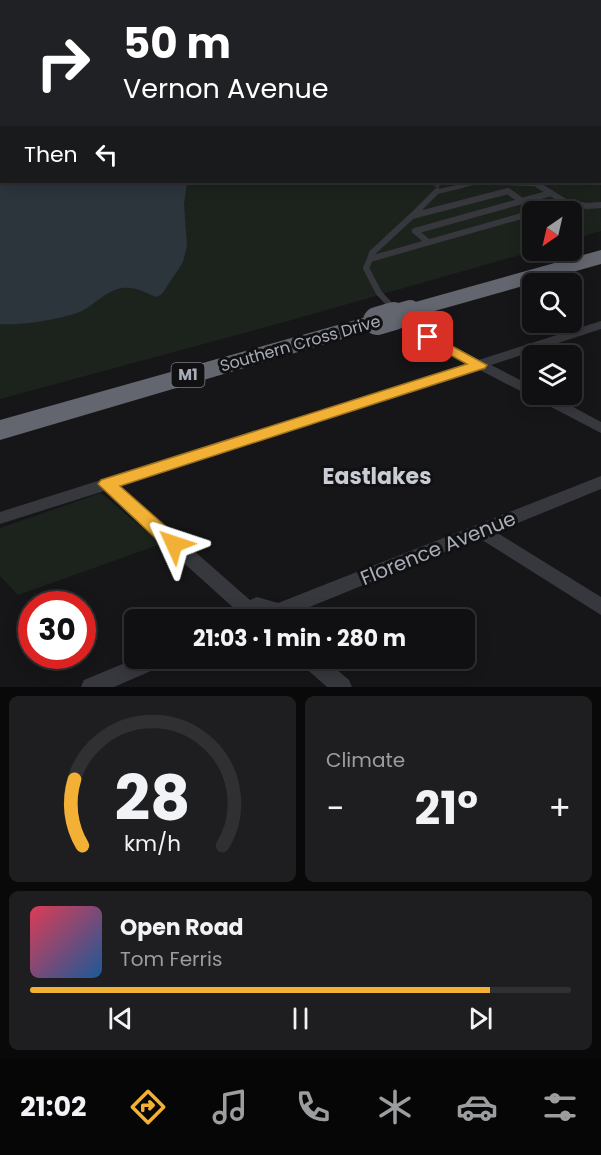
<!DOCTYPE html>
<html lang="en">
<head>
<meta charset="utf-8">
<style>
	:root { --surface:#101012; --page:#1e1e20; --text:#f1f3f6; --muted:#9c9d9f; --line:#303032; --accent:#f2b134 }
	body { margin:0; font-family:Poppins,sans-serif; background:var(--page); color:var(--text); height:100vh; display:flex; flex-direction:column; font-size:22px; white-space:nowrap }
	* { box-sizing:border-box; margin:0 }
	p { font-size:20px; color:var(--muted) }
	.icon { flex:none; width:33px; height:33px; fill:none; stroke:currentColor; stroke-width:2; stroke-linecap:round; stroke-linejoin:round }
	.map { position:relative; height:687px; overflow:hidden }
	.drawer { display:flex; flex-direction:column; gap:9px; padding:9px; background:#09090a; flex:1 }
	.drawer>* { flex:none }
	.top-card { position:absolute; left:0px; top:0px; width:602px; height:183px; box-shadow:0 3px 15px #0003,0 0 0 2px var(--line); background:#202124; color:#fff; overflow:hidden }
	.needle { width:39px; rotate:214deg }
	.controls { position:absolute; left:522px; top:201px; display:grid; gap:12px }
	.controls a { display:grid; place-items:center; width:60px; height:60px; border-radius:9px; background:var(--surface); box-shadow:0 3px 15px #0003,0 0 0 2px var(--line); font-size:30px }
	.speed { position:absolute; left:18px; top:591px; display:flex; gap:12px; font-size:30px; font-weight:700; text-align:center }
	.speed>* { display:grid; place-content:center; width:78px; height:78px; border-radius:50%; background:var(--surface); box-shadow:0 3px 15px #0003,0 0 0 2px var(--line); line-height:1 }
	.speed .limit { border:9px solid #d22; background:#fff; color:#111 }
	.pin { position:absolute; display:grid; place-items:center; width:51px; height:51px; color:#fff; margin:-26px; border-radius:12px; box-shadow:0 3px 9px #0006 }
	.me { position:absolute; width:66px; margin:-33px; rotate:312deg; stroke-linejoin:round; filter:drop-shadow(0 0 4px #0008) }
	.turn { display:flex; align-items:center; gap:21px; height:126px; padding:0 24px; font-size:27px }
	.turn .icon { width:78px; height:78px; stroke-width:2.5 }
	.turn b { display:block; font-size:42px; line-height:51px }
	.then { display:flex; align-items:center; height:57px; padding:0 24px; background:#0003; gap:12px; font-size:22px }
	.big { font-size:45px; font-weight:700; line-height:1.1 }
	.drawer .widget { flex:1; display:flex; flex-direction:column; justify-content:center; gap:9px; min-width:0; padding:0 21px; border-radius:9px; background:var(--page) }
	.drawer .dial { align-items:center; gap:0 }
	.dial svg { height:156px; overflow:visible; fill:none; stroke:var(--line); stroke-width:7; stroke-linecap:round; text-anchor:middle }
	.dial text { fill:var(--text); stroke:none }
	.song { display:flex; align-items:center; gap:18px }
	.cover { width:72px; height:72px; border-radius:9px; background:linear-gradient(135deg,hsl(350 70% 55%),hsl(210 70% 35%)) }
	.played { height:6px; border-radius:3px; background:linear-gradient(90deg,var(--accent) 85%,var(--line) 85%) }
	.keys { display:flex; justify-content:space-around; direction:ltr }
	.heat { display:flex; justify-content:space-between; align-items:center; font-size:33px; direction:ltr }
	.drawer .tiles { flex:1; display:grid; gap:9px; grid-template-columns:1fr 1fr }
	.widget:last-child { grid-column:span 2 }
	.trip { position:absolute; left:124px; top:609px; width:351px; height:60px; border-radius:9px; background:var(--surface); box-shadow:0 3px 15px #0003,0 0 0 2px var(--line); font-weight:700; line-height:60px; text-align:center }
	.tab-bar { display:flex; height:96px; justify-content:space-around; align-items:center; background:#060607; color:var(--muted) }
	.tab-bar .icon { width:42px; height:42px }
	.tab-bar .current { color:var(--accent) }
	.tab-bar b { font-size:27px; color:var(--text) }
	.map>svg:first-child { display:block }
</style>
</head>
<body>
<div class="map">
<svg width="601" height="687" viewBox="0 0 601 687">
	<rect width="100%" height="100%" fill="#161618"/>
	<path fill="#1c231d" d="M277,0h324v22l-1,-20z
		M600,104l1,127 -29,9v-28h-40v38l2,1 -246,70 -288,78v-87l164,-130h436z
		M101,493l60,51 -143,51 -18,-19v-48z"/>
	<path fill="#2c353c" d="M0,17l2,165h185l-3,22 3,42 -4,16 -21,32 -5,3c-12,-4 -21,-11 -35,-9 -15,2 -27,16 -40,23 -18,8 -63,15 -82,13z"/>
	<g fill="none" stroke-linecap="round" stroke-linejoin="round">
		<path stroke="#3d3f44" stroke-width="1.5" stroke-dasharray="1.5 2" stroke-linecap="butt" d="M503,0l3,2"/>
		<path stroke="#37383d" stroke-width="4.5" d="M455,187l22,-5 59,2 5,3"/>
		<path stroke="#37383d" stroke-width="6" d="M567,203l20,3 14,-1
			M537,212l30,-9 -29,-18
			M412,216l25,-25 25,-6
			M428,242l-13,-11 107,-30
			M370,259l2,-6 40,-37 96,-25 14,10 29,-8
			M393,308l-14,-15 -13,-25 4,-9 162,-46"/>
		<path stroke="#37383d" stroke-width="8" d="M403,318l9,11 68,36"/>
		<path fill="#37383d" fill-rule="evenodd" d="M601,321v8l-110,36 41,21v8h17l52,28v11l-123,-64 -358,117 130,114 7,-3 21,6 323,-127v13l-105,43 105,65v18l-122,-77 -194,79v3h-19l-1,-5 -7,-2 -6,7h-19l4,-9 -133,-120 -104,33v-12z
			M137,658h33l-3,6 -53,23h-33l3,-7z
			M298,658h25l26,22 3,7h-25l-26,-23z"/>
		<path fill="#63666e" fill-rule="evenodd" d="M601,250v14l-191,54 -9,-2 -3,-5 3,-5z
			M377,314l9,2 3,5 -3,5 -386,114v-20z"/>
		<path stroke="#63666e" stroke-width="22" d="M389,317l21,-6"/>
		<path stroke="#63666e" stroke-width="28" d="M377,321l17,-5"/>
	</g>
	<path fill="#323236" d="M420,182h49l-30,7 -11,-7 -6,1z"/>
	<path fill="#212124" d="M440,182h29l-30,7z"/>
	<path fill="#f2b134" stroke="#9d7322" stroke-width="1.5" d="M428,333l59,32 -2,3 -365,118 60,53 2,5 -2,5 -6,2 -7,-2 -69,-65 3,-4 366,-116 -44,-24 -2,-3 2,-3z"/>
	<g text-anchor="middle" stroke-width="6" stroke-linejoin="round" paint-order="stroke">
		<rect fill="#111113" stroke="#7b7e86" stroke-width="1.5" x="171.5" y="363" width="33" height="24" rx="4.5"/>
		<g font-size="15" font-weight="bold" fill="#a8adb8">
			<text x="188" y="380">M1</text>
		</g>
		<g font-size="16" fill="#a8adb8" stroke="#111113">
			<text transform="translate(300 343) rotate(-16)" y="6">Southern Cross Drive</text>
		</g>
		<g font-size="20" fill="#a8adb8" stroke="#111113">
			<text transform="translate(438 548) rotate(-22)" y="7">Florence Avenue</text>
		</g>
		<g font-size="22" font-weight="bold" fill="#c9ccd4" stroke="#111113">
			<text x="377" y="484">Eastlakes</text>
		</g>
	</g>
</svg>
<div class="controls">
<a><svg class="needle" viewBox="-14 -14 28 28"><path d="M0-13l5 13h-10z" fill="#e53935"/><path d="M0 13l5-13h-10z" fill="#9c9d9f"/></svg></a>
<a><svg class="icon" aria-label="search" viewBox="0 0 24 24"><circle cx="10" cy="10" r="6"/><path d="M15 15l6 6"/></svg></a>
<a><svg class="icon" aria-label="layers" viewBox="0 0 24 24"><path d="M12 4l9 5-9 5-9-5zM3 14l9 5 9-5"/></svg></a>
</div>
<div class="speed"><div class="limit">30</div></div>
<div class="pin" style="left:428px;top:337px;background:#d93025"><svg class="icon" aria-label="arrive" viewBox="0 0 24 24"><path d="M6 21V4h12l-3 4 3 4H6"/></svg></div>
<svg class="me" style="left:174px;top:544px" viewBox="-20 -20 40 40"><path d="M0-17L14 15 0 8-14 15z" fill="#f2b134" stroke="#fff" stroke-width="4"/></svg>
<div class="trip">21:03 · 1 min · 280 m</div>
<div class="top-card">
<div class="turn"><svg class="icon" aria-label="right" viewBox="0 0 24 24"><path d="M7 20v-9h11M14 6l5 5-5 5"/></svg><div><b>50 m</b>Vernon Avenue</div></div>
<div class="then">Then<svg class="icon" aria-label="left" viewBox="0 0 24 24"><path d="M17 20v-9H6M10 6l-5 5 5 5"/></svg></div>
</div>
</div>
<section class="drawer">
<div class="tiles">
<div class="widget dial"><svg viewBox="0 0 100 80">
<path d="M14 69A42 42 0 1 1 86 69"/>
<path d="M14 69A42 42 0 0 1 10 35" stroke="#f2b134"/>
<text x="50" y="56" font-size="32" font-weight="700">28</text>
<text x="50" y="72" font-size="11">km/h</text>
</svg></div>
<div class="widget"><p>Climate</p>
<div class="heat"><a>−</a><b class="big">21°</b><a>+</a></div>
</div>
<div class="widget">
<div class="song"><i class="cover"></i><div><b>Open Road</b><p>Tom Ferris</p></div></div>
<div class="played"></div>
<div class="keys"><svg class="icon" aria-label="previous" viewBox="0 0 24 24"><path d="M18 5L8 12l10 7zM5 5v14"/></svg><svg class="icon" aria-label="pause" viewBox="0 0 24 24"><path d="M8 5v14M16 5v14"/></svg><svg class="icon" aria-label="next" viewBox="0 0 24 24"><path d="M6 5l10 7-10 7zM19 5v14"/></svg></div>
</div>
</div>
</section>
<nav class="tab-bar">
<b>21:02</b>
<svg class="icon current" aria-label="directions" viewBox="0 0 24 24"><path d="M12 3l9 9-9 9-9-9zM9 14v-3h6M13 9l2 2-2 2"/></svg>
<svg class="icon" aria-label="music" viewBox="0 0 24 24"><path d="M9 18V5l10-2v13"/><circle cx="6" cy="18" r="3"/><circle cx="16" cy="16" r="3"/></svg>
<svg class="icon" aria-label="phone" viewBox="0 0 24 24"><path d="M5 4h4l2 5-3 2q2 4 5 5l2-3 5 2v4C11 20 4 13 5 4z"/></svg>
<svg class="icon" aria-label="climate" viewBox="0 0 24 24"><path d="M12 3v18M4 7l16 10M4 17L20 7"/></svg>
<svg class="icon" aria-label="car" viewBox="0 0 24 24"><path d="M5 17H2v-5l4-1 3-4h7l3 4 3 1v5h-3M9 17h6M6 11h13"/><circle cx="7" cy="17" r="2"/><circle cx="17" cy="17" r="2"/></svg>
<svg class="icon" aria-label="filters" viewBox="0 0 24 24"><path d="M4 7h16M4 17h16"/><circle cx="9" cy="7" r="2"/><circle cx="15" cy="17" r="2"/></svg>
</nav>
</body>
</html>
